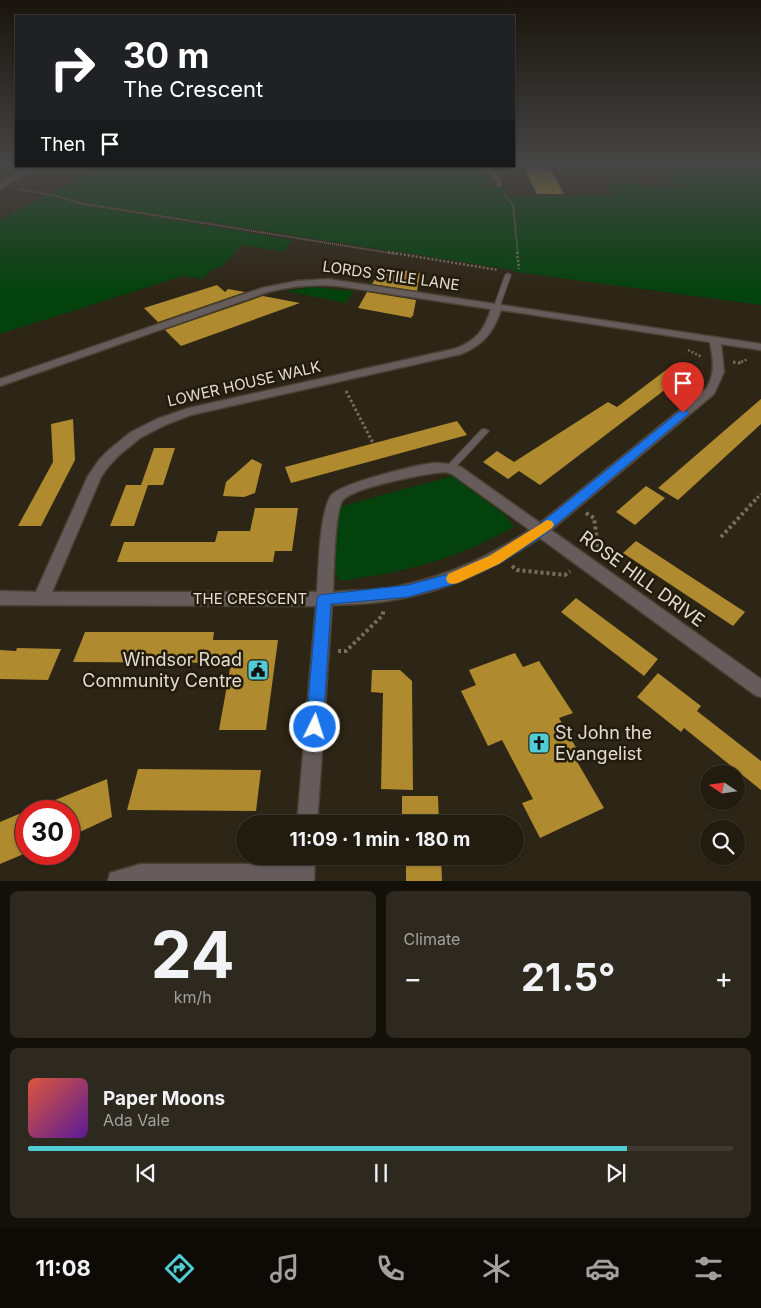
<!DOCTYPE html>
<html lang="en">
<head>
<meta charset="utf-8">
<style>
	:root { --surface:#221c10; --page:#2e291e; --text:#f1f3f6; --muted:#a2a19f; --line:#3f3a30; --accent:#51ccd4 }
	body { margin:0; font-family:Inter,sans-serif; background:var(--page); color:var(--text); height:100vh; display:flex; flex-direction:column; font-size:19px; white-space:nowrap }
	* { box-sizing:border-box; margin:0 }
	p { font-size:16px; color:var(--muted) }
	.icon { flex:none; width:28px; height:28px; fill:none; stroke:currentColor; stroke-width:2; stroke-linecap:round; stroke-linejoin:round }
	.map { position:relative; height:881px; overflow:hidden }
	.panel { display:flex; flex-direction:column; gap:10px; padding:10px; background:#130f09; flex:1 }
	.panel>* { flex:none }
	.hud { position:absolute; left:15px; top:15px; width:500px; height:152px; border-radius:0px; box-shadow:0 1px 4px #0004,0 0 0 1px var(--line); background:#202124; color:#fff; overflow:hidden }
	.needle { width:32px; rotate:283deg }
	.fabs { position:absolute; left:700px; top:765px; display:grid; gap:10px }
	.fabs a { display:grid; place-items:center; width:45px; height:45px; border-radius:50%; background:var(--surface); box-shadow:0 1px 4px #0004,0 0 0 1px var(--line); font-size:25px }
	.speed { position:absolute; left:15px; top:800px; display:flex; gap:10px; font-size:25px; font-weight:700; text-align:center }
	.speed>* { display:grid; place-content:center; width:65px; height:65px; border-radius:50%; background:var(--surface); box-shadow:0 1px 4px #0004,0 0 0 1px var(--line); line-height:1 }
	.speed .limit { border:8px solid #d22; background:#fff; color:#111 }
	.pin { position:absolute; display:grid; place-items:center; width:42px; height:42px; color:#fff; margin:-51px -21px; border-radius:50% 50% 50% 0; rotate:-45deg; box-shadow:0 0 5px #0007 }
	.pin .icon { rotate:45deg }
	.me { position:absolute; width:55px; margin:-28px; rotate:4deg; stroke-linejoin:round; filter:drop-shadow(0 0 4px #0008) }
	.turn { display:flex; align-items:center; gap:18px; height:105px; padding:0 25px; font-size:22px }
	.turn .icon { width:65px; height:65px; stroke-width:2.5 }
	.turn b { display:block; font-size:35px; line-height:42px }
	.then { display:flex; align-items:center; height:48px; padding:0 25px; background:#0003; gap:10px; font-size:19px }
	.big { font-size:38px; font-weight:700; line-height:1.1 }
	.panel .card { flex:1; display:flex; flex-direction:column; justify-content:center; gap:8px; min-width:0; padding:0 18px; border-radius:8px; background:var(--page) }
	.panel .dial { align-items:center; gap:0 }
	.dial b { font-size:65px; line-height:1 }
	.song { display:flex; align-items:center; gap:15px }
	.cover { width:60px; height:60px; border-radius:8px; background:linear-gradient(135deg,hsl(10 70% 55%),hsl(270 70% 35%)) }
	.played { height:5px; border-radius:2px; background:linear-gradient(90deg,var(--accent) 85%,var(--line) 85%) }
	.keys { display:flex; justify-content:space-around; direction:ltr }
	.heat { display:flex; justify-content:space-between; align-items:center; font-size:28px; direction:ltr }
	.panel .tiles { flex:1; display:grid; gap:10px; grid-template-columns:1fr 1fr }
	.card:last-child { grid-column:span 2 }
	.trip { position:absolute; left:236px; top:815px; width:288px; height:50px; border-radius:25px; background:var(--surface); box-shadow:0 1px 4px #0004,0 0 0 1px var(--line); font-weight:700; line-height:50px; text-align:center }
	.tab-bar { display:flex; height:80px; justify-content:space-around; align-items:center; background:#0e0b06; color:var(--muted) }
	.tab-bar .icon { width:35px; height:35px }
	.tab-bar .active { color:var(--accent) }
	.tab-bar b { font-size:22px; color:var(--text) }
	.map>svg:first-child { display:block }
</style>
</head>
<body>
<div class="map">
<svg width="761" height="881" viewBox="0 0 761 881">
	<rect width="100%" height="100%" fill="#2d2515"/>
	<path fill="#04420d" d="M103,166h375l12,14 1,5h10l7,12 105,-1 -7,-14 72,5 -19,-21h102v139l-245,-33 -8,-3 -427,-67 -30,-9z
		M48,195l28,9 217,36 -10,11 -41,-6 -22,23h-6l-12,11 -19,-3 -183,58v-115z
		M312,287l42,4 -8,12 -60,-12z
		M452,476l52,38 10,13c-60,33 -107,45 -175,54l-4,-11 4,-63z"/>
	<path fill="#af8a2f" d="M525,170h26l13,24h-27z
		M383,267l37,6 -3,18 -45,-7z
		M217,285l8,7 3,-3 17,3 -87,30 -14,-14z
		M367,292l49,8 -3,16h-2l1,2 -54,-10z
		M263,296l37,7 -119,43 -16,-16z
		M670,367l9,12 -139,106 -21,-14 -11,8 -25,-17 14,-11 17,11 94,-60 9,5z
		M761,399v25l-83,76 -20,-12z
		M73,419l2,41 -34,66h-23l35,-64 -2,-38z
		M457,421l10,14 -176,48 -6,-16z
		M154,448h21l-12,37h-22z
		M252,459l10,5 -7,29 -11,4 -21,-1 3,-14z
		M126,485h22l-14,41h-24z
		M646,486l19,12 -30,27 -19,-13z
		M255,508h43l-6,43h-17l-2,11h-156l7,-20h91l3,-11h32z
		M636,541l52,34 57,37 -12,14 -110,-73z
		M576,598l82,61 -14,17 -83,-64z
		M85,632h129l-1,8h65l-12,90h-47l12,-67 -158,-1z
		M17,648l44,1 -13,31 -48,-1v-29l16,1z
		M515,653l8,14 16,-6 34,52 -14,5 19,33 -6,2 32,55 -64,30 -18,-35 11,-4 -31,-59 -14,6 -27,-55 15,-6 -7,-15z
		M372,670h28l12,11 1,109 -32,-1 2,-96 -12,-1z
		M658,673l43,33 -4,5 64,50v29l-77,-62 -3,4 -44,-35z
		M138,769l123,1 -5,41 -129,-1z
		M107,779l5,38 -30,14 -13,5v-25h-41z
		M402,796h36l1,28h-37z
		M26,811v42l-26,11v-42z
		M406,856h35l1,25h-36z"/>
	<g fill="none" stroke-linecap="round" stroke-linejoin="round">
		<g stroke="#4a4233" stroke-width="2">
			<path id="lane" d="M482,166h5l14,14v6h-4v-5z
				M508,273l3,2 -11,31 -3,2 -2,-1 -1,-1 11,-31z
				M482,429h3l4,2 -36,39h-6l-1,-2 1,-2z"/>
		</g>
		<g stroke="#4a4233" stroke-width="3">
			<path id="street" d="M28,166h9l-37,23v-5z
				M328,279l433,65v6l-40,-6 3,28 -10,22 -163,136 210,149v18l-6,-2 -215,-157c-47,30 -91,53 -147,62 -20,4 -41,4 -61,5l-15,219h-20l19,-218 -316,-1v-14l36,1 52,-116 11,-16 10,-10 22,-18 26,-13 32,-11 265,-59c22,-8 30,-18 37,-40l-153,-23c-24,-2 -46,0 -70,6l-268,94v-7l262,-91 35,-7zM501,310l209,32c3,17 6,31 -4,47l-166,134 -79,-56c-9,-3 -18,-4 -27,-4 -17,2 -98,21 -104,34 -11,22 -11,70 -13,95h-265l49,-115 7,-10 10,-11 22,-18 25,-13 26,-10 270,-61c22,-9 32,-21 40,-44zM446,472l6,2 78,56c-46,29 -82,46 -135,57 -20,4 -42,3 -62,5 1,-17 1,-82 10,-92 11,-13 84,-27 103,-28z
				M295,856h20l-1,25h-206l2,-8 31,-9h153z"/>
		</g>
		<path stroke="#756f61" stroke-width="2" stroke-dasharray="1 1" stroke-linecap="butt" d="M19,189l38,7 22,7 317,51
			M504,194l9,11 5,49"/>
		<path stroke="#756f61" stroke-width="2.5" stroke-dasharray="2 2" stroke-linecap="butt" d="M388,252l110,18
			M517,252l2,17
			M688,350l14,7
			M741,362l7,-3"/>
		<path stroke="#756f61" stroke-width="3" stroke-dasharray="2.5 2.5" stroke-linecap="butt" d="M733,362l6,1 4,-2
			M346,391l27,52
			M757,498l4,-4"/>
		<path stroke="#756f61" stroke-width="4" stroke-dasharray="3 3" stroke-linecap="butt" d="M586,513l8,5 4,29 -4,4
			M721,537l37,-40
			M512,566l5,4 48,5 5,-4
			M338,651h8l37,-36v-5"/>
		<use href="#lane" fill="#665c5c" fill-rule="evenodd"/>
		<use href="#street" fill="#665c5c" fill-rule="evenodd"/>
	</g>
	<linearGradient id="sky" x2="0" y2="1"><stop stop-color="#19140c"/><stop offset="0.57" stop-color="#464646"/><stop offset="1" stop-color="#464646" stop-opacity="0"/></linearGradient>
	<rect width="761" height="290" fill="url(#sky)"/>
	<path fill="#1a73e8" stroke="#114b97" d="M683,410l4,1 2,2 -2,2 -142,119 -46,30 -42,19 -49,14 -77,7 -8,123 -2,6 -6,3 -6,-3 -3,-6 11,-128 2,-4 89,-10 41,-11 40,-18 47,-29 144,-116z"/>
	<path fill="#f59e0b" d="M547,520l5,1 2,4 -2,3 -53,36 -41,19 -5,1 -5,-1 -2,-4 2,-5 41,-18z"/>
	<defs>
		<g id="civic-square" transform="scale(1.125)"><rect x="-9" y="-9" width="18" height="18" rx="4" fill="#51ccd4" stroke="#231c0c"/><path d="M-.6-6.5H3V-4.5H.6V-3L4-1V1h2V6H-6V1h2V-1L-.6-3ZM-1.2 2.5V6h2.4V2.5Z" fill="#111"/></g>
		<g id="church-square" transform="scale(1.125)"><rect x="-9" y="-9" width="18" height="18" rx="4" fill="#51ccd4" stroke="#231c0c"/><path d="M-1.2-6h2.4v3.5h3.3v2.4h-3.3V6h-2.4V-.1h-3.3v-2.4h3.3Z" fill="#111"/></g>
	</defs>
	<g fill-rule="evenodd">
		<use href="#civic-square" x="258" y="670"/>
		<use href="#church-square" x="539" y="743"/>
	</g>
	<g text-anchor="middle" stroke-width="5" stroke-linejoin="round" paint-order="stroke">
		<g font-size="15" fill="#e2ddd3" stroke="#231c0c">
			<text transform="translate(391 276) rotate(8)" y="5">LORDS STILE LANE</text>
			<text transform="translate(244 384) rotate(-13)" y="5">LOWER HOUSE WALK</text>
			<text x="250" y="604">THE CRESCENT</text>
		</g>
		<g font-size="18" fill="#e2ddd3" stroke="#231c0c">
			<text transform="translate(642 579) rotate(36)" y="6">ROSE HILL DRIVE</text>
		</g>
		<g font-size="18" fill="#e2ddd3" stroke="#231c0c" text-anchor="end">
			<text x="242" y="666">Windsor Road<tspan x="242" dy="21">Community Centre</tspan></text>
			<text x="555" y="739" text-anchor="start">St John the<tspan x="555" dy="21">Evangelist</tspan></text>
		</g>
	</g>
</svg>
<div class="fabs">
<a><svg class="needle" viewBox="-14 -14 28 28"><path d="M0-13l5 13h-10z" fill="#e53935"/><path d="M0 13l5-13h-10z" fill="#a2a19f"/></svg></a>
<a><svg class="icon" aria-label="search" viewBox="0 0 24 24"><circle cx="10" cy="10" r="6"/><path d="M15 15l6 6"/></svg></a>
</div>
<div class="speed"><div class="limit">30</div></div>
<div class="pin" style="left:683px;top:413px;background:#d93025"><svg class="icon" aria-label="arrive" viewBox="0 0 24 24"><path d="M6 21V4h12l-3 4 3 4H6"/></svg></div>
<svg class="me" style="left:315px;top:727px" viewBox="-20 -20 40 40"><circle r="17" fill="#1a73e8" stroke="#fff" stroke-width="3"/><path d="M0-11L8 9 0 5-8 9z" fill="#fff"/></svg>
<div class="trip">11:09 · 1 min · 180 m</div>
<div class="hud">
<div class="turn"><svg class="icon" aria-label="right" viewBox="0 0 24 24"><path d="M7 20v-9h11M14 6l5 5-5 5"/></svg><div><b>30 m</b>The Crescent</div></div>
<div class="then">Then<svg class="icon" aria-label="arrive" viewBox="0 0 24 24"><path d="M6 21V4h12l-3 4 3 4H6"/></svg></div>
</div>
</div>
<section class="panel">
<div class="tiles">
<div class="card dial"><b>24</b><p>km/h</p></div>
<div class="card"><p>Climate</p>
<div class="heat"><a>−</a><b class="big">21.5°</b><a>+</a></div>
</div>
<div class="card">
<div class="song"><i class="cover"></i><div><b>Paper Moons</b><p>Ada Vale</p></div></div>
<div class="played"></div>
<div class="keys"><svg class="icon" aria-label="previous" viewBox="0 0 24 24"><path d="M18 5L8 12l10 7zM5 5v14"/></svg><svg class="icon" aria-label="pause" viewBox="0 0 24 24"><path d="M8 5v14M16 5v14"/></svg><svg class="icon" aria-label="next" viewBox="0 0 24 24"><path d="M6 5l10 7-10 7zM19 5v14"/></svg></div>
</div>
</div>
</section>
<nav class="tab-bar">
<b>11:08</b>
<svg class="icon active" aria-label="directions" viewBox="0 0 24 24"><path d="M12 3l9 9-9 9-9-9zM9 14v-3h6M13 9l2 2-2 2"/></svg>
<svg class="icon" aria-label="music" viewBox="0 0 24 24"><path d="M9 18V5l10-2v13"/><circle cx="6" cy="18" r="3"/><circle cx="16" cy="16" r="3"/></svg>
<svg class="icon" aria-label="phone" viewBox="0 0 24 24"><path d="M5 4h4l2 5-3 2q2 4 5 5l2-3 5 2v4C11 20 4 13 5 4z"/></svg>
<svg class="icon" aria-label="climate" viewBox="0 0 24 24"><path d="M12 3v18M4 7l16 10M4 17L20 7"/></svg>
<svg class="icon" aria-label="car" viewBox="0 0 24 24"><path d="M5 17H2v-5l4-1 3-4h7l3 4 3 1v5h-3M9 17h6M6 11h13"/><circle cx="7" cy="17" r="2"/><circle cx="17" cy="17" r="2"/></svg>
<svg class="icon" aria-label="filters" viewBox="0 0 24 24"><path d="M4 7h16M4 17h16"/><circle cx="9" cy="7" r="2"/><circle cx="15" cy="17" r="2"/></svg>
</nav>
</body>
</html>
